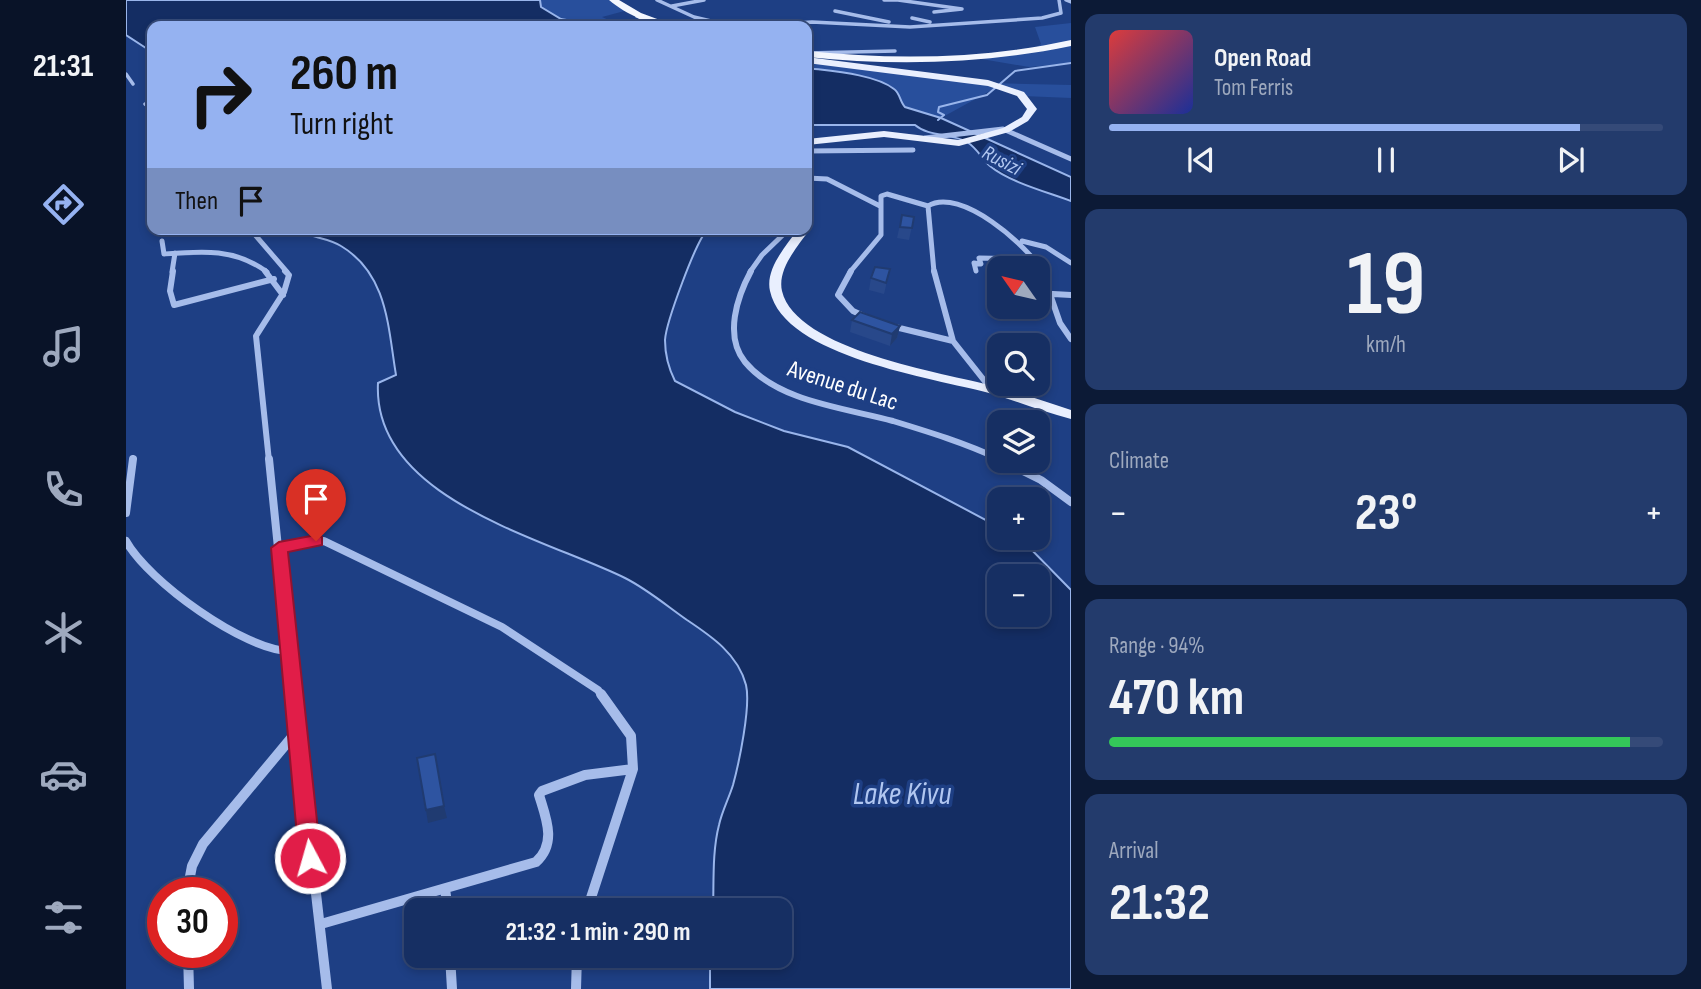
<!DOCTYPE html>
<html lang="en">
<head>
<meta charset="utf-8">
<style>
	:root { --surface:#162f63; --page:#233b6c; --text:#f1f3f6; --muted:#9ea9be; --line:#354a78; --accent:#95b2f1 }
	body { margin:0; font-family:"Sofia Sans Condensed",sans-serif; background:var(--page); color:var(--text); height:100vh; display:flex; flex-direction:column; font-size:26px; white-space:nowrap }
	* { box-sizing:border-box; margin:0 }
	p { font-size:23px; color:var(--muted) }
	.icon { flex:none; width:38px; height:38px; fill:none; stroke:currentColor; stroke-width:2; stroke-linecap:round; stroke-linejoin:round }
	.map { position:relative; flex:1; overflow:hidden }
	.drawer { display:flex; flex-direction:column; gap:14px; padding:14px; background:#0c1a36; width:630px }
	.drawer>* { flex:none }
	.banner { position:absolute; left:21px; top:21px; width:665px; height:214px; border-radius:14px; box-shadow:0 4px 10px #0003,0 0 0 2px var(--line); background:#95b2f1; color:#111; overflow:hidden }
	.needle { width:46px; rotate:304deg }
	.buttons { position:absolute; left:861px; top:256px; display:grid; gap:14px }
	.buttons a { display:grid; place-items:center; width:63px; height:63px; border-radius:14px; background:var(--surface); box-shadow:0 4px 10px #0003,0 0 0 2px var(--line); font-size:35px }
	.speed { position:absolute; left:21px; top:877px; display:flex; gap:14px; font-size:35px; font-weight:700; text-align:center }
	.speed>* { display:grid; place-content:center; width:91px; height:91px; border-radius:50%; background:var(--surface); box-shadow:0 4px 10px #0003,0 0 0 2px var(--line); line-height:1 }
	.speed .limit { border:10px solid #d22; background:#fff; color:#111 }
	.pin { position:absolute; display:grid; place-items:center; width:60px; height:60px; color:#fff; margin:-72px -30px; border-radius:50% 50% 50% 0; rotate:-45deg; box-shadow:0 0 7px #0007 }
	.pin .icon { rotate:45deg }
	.me { position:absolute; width:77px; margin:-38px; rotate:354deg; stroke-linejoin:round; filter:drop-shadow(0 0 5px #0008) }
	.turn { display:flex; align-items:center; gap:24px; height:147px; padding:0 28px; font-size:32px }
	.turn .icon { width:91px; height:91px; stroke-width:2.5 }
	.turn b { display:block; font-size:49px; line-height:60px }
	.then { display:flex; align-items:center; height:66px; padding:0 28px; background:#0003; gap:14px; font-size:26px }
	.big { font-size:52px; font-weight:700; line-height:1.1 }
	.drawer .widget { flex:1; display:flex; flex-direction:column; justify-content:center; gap:10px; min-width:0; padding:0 24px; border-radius:14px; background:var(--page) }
	.drawer .dial { align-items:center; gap:0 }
	.dial b { font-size:91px; line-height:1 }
	.song { display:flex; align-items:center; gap:21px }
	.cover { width:84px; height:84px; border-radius:10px; background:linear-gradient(135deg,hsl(0 70% 55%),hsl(230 70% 35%)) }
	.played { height:7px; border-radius:4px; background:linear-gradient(90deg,var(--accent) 85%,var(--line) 85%) }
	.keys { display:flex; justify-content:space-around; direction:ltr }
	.heat { display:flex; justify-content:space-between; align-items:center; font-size:38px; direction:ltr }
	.charge { height:10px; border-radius:5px; background:linear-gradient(90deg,#34c759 94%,var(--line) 0) }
	.trip { position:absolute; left:278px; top:898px; width:388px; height:70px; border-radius:14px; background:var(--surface); box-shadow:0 4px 10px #0003,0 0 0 2px var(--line); font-weight:700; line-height:70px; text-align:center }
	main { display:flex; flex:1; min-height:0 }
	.menu { display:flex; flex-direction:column; width:126px; justify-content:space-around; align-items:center; background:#091328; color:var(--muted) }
	.menu .icon { width:49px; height:49px }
	.menu .selected { color:var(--accent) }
	.menu b { font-size:32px; color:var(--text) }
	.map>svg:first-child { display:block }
</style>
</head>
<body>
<main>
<nav class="menu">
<b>21:31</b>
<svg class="icon selected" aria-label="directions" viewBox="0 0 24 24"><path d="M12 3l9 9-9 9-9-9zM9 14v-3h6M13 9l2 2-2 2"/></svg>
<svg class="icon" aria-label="music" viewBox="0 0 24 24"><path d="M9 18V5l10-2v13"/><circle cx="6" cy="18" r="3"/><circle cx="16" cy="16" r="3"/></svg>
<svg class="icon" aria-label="phone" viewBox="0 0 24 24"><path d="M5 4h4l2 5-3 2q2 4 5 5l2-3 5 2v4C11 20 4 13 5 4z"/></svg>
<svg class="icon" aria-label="climate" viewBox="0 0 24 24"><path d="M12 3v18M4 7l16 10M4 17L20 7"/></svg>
<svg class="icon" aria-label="car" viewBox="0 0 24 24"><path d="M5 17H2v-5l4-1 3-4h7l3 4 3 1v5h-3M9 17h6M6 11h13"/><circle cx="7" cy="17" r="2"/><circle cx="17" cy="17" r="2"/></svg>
<svg class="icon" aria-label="filters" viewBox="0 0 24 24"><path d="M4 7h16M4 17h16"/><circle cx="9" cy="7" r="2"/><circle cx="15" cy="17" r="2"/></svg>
</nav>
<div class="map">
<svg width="945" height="989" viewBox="0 0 945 989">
	<rect width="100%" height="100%" fill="#1e3f84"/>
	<path fill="#284f9c" d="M414,0h73l15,10 -26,7 20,9c-25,0 -63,0 -81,-19z
		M945,23v40l-42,4 -65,-11 68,-6 9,-6 -6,-17z
		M681,60l181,23 83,2v13l-48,-2 -24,-10 -58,32 -36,-11c-5,-5 -5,-14 -11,-18 -19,-15 -64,-18 -87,-21z"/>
	<path fill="#142d63" stroke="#99b5eb" stroke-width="2" fill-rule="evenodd" d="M0,0h414l1,7 20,12 39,7h-448v26l-26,-17z
		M681,68c23,3 68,6 87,21 6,4 6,13 11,18l36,11 130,59v24c-24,-9 -62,-19 -81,-35 -8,-7 -13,-18 -23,-24 -16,-9 -38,-5 -52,-17h-108z
		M169,229h413c-12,11 -42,94 -43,111 0,16 3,27 10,41l60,31 49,19 64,16 151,80v10h17l7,4 48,49v399h-361v-33h70v-46h-67c1,-27 -1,-58 6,-85 3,-14 10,-27 14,-40 6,-22 18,-79 13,-100 -8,-31 -35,-49 -59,-65 -20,-14 -40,-31 -62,-42 -81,-40 -253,-79 -247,-195l18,-8c-8,-47 -8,-101 -55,-129 -14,-9 -31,-8 -46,-17zM873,576h39v38h-39z"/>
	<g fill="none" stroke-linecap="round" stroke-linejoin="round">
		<path stroke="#99b5eb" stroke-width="2" d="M812,120l6,-5 -6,-3 1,-5 48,-12 28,-24 56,-8"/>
		<path stroke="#a6bcea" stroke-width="3.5" d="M531,0l37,17 38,9
			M758,0h18
			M772,0l64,9 -28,3
			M940,0l5,2
			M546,6l32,-6
			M709,11l54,11
			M786,18l18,4
			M624,26l62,-4 98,5 132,-9 19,-5 -2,-13
			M681,53l88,-2
			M0,74l7,10
			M19,104l7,5"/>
		<path stroke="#a6bcea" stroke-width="5" d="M799,138l78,-9 68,30
			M681,151l106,-1
			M681,178l20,1 53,27
			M802,206c32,-20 100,40 115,66
			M802,206l6,66
			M124,229l37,43
			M36,241l2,13c38,-3 71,-6 103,18
			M896,241l24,6 25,16
			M850,271l-2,-8 7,1 -2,-6 55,1
			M46,272l3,-19
			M624,272l12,-17 27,-26
			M724,272l31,-37v-39l6,-2 41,12"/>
		<path stroke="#a6bcea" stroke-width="6" d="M47,271l-3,20 4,14 100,-26
			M139,271l18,24
			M625,271c-14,26 -27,65 -6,91 33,40 101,46 148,59 36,11 72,22 106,38
			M725,271l-13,24 15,16 13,6
			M808,271l19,70
			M916,271l18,52 11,16
			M927,294l18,1
			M765,326l62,15 38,48
			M143,461l-13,-125 28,-44 5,-17 -4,-4"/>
		<path stroke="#a6bcea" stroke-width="8" d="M143,459l24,237
			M875,460l40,20 30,22
			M0,513l7,-54
			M0,541c22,40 119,110 164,110
			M153,548l45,-7 178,86 96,63 4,6"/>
		<path stroke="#a6bcea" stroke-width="10" d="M167,694l34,295
			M319,889l3,21
			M61,892l5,-26 11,-22 94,-113
			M461,910l46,-141 -2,-33 -30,-42
			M195,924l215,-62c21,-19 10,-44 3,-67l3,-4 43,-16 48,-6
			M62,952l1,37
			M324,956l2,33
			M450,989l1,-33"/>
		<path fill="#e9effe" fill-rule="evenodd" d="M512,13l26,11 1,2h-10l-20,-9z
			M681,57l181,23 36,12 13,17 -9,12 -19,11 -50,14 -75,-9 -77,8v-6l77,-8 75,9 44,-12 19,-11 5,-8 -10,-13 -29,-10 -181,-23z
			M681,226l3,3c-12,17 -33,40 -28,62 14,59 161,82 212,95 26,7 52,16 77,24v9c-28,-7 -54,-18 -82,-26 -55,-15 -205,-36 -219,-102 -5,-22 16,-45 28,-62h9z"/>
		<path fill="#f4f7fe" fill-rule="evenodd" d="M483,0h10l22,13 35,13c-23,1 -49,-11 -67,-26z
			M945,40v6c-87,18 -176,20 -264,11v-6c88,9 177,8 264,-11z"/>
	</g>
	<path fill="#28488a" d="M776,215l12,2 -5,23 -12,-2z
		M764,269l-6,25 -15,-4 2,-12z
		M726,320l48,6 -3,12 -7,8 -40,-14z"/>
	<path fill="#203b71" d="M774,326l-3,12 -7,8 2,-12z
		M318,806l3,12 -19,5 -2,-13z"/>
	<path fill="#2e54a1" stroke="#203b71" stroke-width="2" d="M776,215l12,2 -2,11 -12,-1z
		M749,267l15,2 -4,14 -15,-5z
		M734,312l40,14 -8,8 -40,-14z
		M309,754l9,52 -18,4 -9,-52z"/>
	<path fill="#e11d48" stroke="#92132f" stroke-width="2" d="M190,535l6,2v8l-34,7 33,306 -3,7 -8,3 -7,-3 -4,-7 -28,-310 8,-6z"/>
	<g text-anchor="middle" stroke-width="7" stroke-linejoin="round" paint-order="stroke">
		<g font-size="21" font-style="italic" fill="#b1c7f1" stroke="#1e3f84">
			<text transform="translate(876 160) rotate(28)" y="7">Rusizi</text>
		</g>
		<g font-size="24" fill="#fff" stroke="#1e3f84">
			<text transform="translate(717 385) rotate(18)" y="8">Avenue du Lac</text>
		</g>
		<g font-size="32" font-style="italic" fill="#b1c7f1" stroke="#1e3f84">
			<text x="776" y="804">Lake Kivu</text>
		</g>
	</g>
</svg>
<div class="buttons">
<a><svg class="needle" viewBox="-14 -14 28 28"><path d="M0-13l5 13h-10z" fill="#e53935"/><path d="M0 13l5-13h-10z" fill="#9ea9be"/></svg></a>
<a><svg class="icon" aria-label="search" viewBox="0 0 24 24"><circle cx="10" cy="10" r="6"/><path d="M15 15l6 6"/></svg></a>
<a><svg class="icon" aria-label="layers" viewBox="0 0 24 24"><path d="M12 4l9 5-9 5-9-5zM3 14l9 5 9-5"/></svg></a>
<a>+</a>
<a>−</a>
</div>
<div class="speed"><div class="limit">30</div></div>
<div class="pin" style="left:190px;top:541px;background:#d93025"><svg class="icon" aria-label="arrive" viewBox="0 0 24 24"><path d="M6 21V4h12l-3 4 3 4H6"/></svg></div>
<svg class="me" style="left:184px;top:858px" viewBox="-20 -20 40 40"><circle r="17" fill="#e11d48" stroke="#fff" stroke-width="3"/><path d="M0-11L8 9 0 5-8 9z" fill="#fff"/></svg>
<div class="trip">21:32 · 1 min · 290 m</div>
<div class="banner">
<div class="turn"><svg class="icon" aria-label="right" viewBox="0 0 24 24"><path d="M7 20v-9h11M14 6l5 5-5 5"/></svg><div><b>260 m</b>Turn right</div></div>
<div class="then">Then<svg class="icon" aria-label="arrive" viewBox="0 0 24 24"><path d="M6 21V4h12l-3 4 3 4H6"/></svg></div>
</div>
</div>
<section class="drawer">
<div class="widget">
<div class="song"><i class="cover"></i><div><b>Open Road</b><p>Tom Ferris</p></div></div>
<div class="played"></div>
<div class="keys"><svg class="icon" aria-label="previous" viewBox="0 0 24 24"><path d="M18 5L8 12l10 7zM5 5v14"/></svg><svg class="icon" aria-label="pause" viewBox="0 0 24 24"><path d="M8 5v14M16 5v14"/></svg><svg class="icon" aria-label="next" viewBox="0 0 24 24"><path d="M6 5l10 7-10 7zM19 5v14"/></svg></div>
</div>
<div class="widget dial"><b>19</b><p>km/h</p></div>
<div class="widget"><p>Climate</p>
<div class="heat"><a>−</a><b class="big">23°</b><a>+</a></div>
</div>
<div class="widget"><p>Range · 94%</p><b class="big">470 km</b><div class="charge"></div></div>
<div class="widget"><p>Arrival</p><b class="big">21:32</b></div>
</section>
</main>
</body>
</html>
